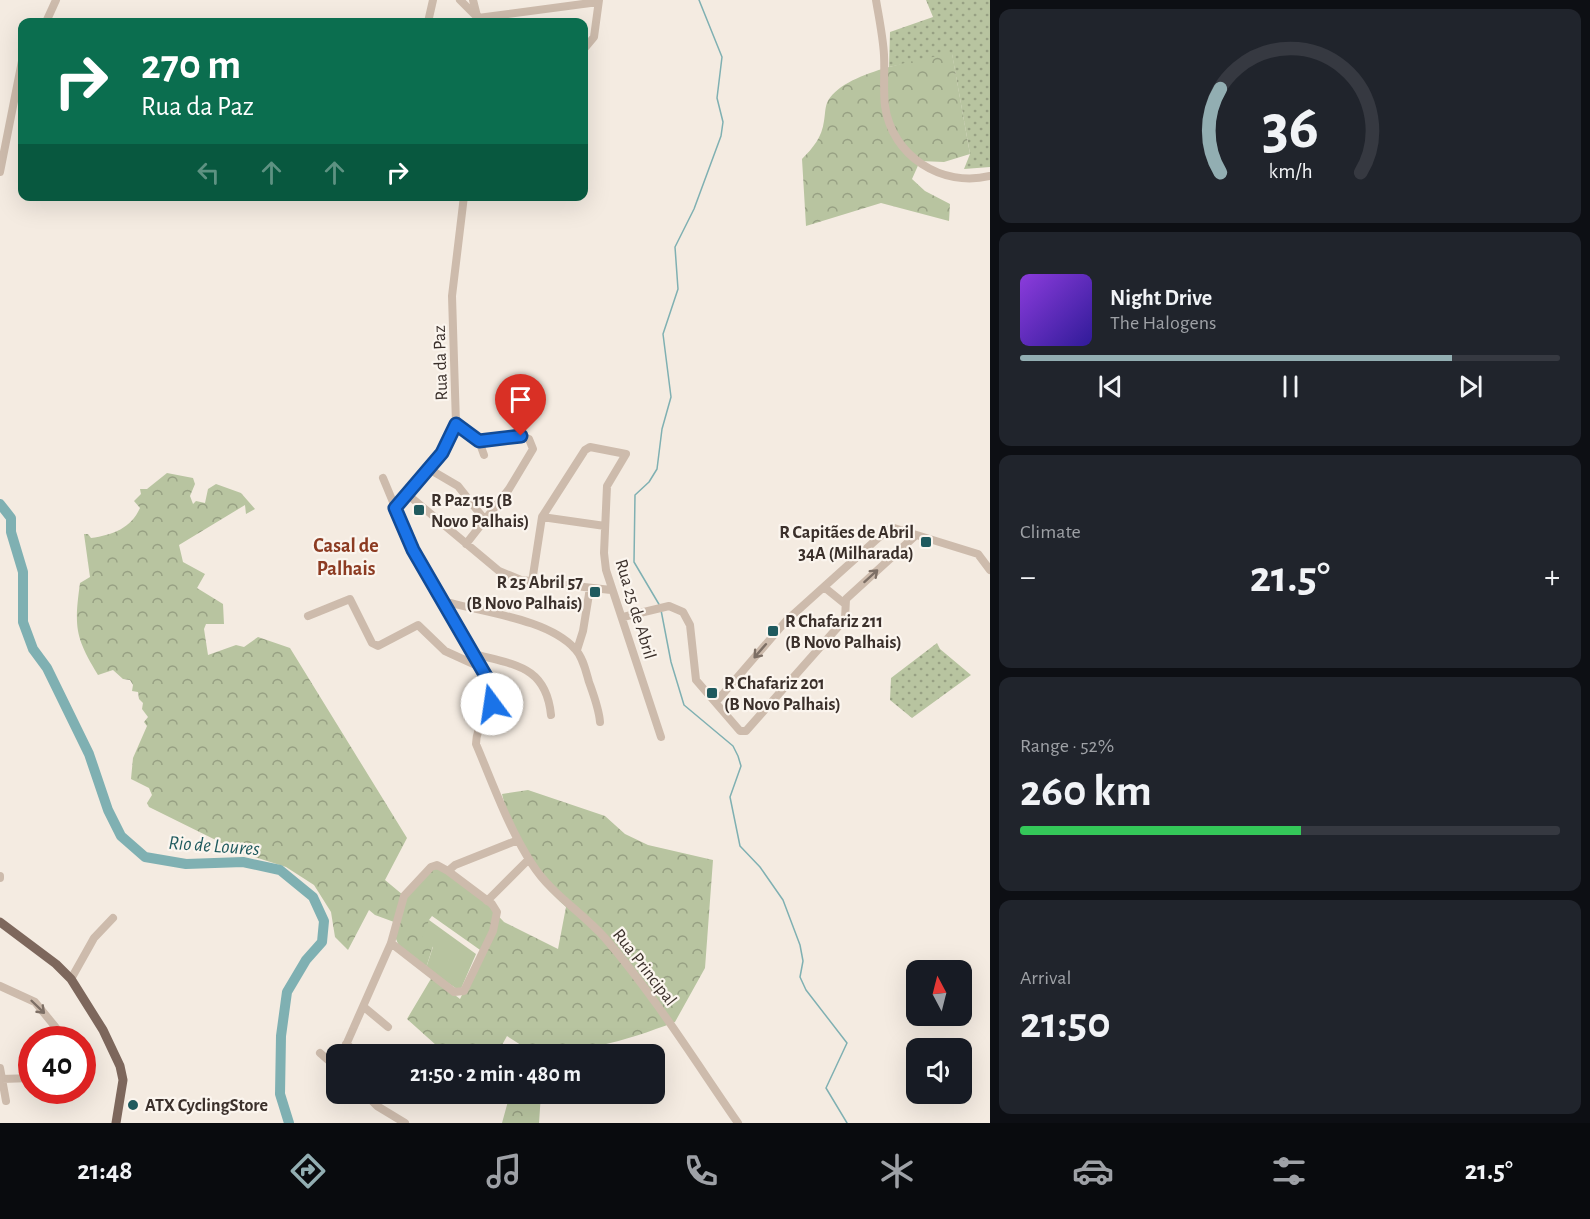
<!DOCTYPE html>
<html lang="en">
<head>
<meta charset="utf-8">
<style>
	:root { --surface:#171b24; --page:#20242c; --text:#f1f3f6; --muted:#9ea1a6; --line:#363941; --accent:#92aeb2 }
	body { margin:0; font-family:"Alegreya Sans",sans-serif; background:var(--page); color:var(--text); height:100vh; display:flex; flex-direction:column; font-size:22px; white-space:nowrap }
	* { box-sizing:border-box; margin:0 }
	p { font-size:20px; color:var(--muted) }
	.icon { flex:none; width:33px; height:33px; fill:none; stroke:currentColor; stroke-width:2; stroke-linecap:round; stroke-linejoin:round }
	.map { position:relative; flex:1; overflow:hidden }
	.panel { display:flex; flex-direction:column; gap:9px; padding:9px; background:#0d0f14; width:600px }
	.panel>* { flex:none }
	.hud { position:absolute; left:18px; top:18px; width:570px; height:183px; border-radius:12px; box-shadow:0 6px 24px #0002; background:#0b6e4f; color:#fff; overflow:hidden }
	.needle { width:39px; rotate:353deg }
	.tools { position:absolute; left:906px; top:960px; display:grid; gap:12px }
	.tools a { display:grid; place-items:center; width:66px; height:66px; border-radius:12px; background:var(--surface); box-shadow:0 6px 24px #0002; font-size:30px }
	.speed { position:absolute; left:18px; top:1026px; display:flex; gap:12px; font-size:30px; font-weight:700; text-align:center }
	.speed>* { display:grid; place-content:center; width:78px; height:78px; border-radius:50%; background:var(--surface); box-shadow:0 6px 24px #0002; line-height:1 }
	.speed .limit { border:9px solid #d22; background:#fff; color:#111 }
	.pin { position:absolute; display:grid; place-items:center; width:51px; height:51px; color:#fff; margin:-62px -26px; border-radius:50% 50% 50% 0; rotate:-45deg; box-shadow:0 0 6px #0007 }
	.pin .icon { rotate:45deg }
	.me { position:absolute; width:66px; margin:-33px; rotate:346deg; stroke-linejoin:round; filter:drop-shadow(0 0 4px #0008) }
	.turn { display:flex; align-items:center; gap:21px; height:126px; padding:0 24px; font-size:27px }
	.turn .icon { width:78px; height:78px; stroke-width:2.5 }
	.turn b { display:block; font-size:42px; line-height:51px }
	.lanes { display:flex; align-items:center; height:57px; padding:0 24px; background:#0003; justify-content:center; gap:30px; direction:ltr }
	.lanes .off { opacity:.35 }
	.big { font-size:45px; font-weight:700; line-height:1.1 }
	.panel .widget { flex:1; display:flex; flex-direction:column; justify-content:center; gap:9px; min-width:0; padding:0 21px; border-radius:12px; background:var(--page) }
	.panel .dial { align-items:center; gap:0 }
	.dial svg { height:156px; overflow:visible; fill:none; stroke:var(--line); stroke-width:7; stroke-linecap:round; text-anchor:middle }
	.dial text { fill:var(--text); stroke:none }
	.song { display:flex; align-items:center; gap:18px }
	.cover { width:72px; height:72px; border-radius:9px; background:linear-gradient(135deg,hsl(270 70% 55%),hsl(250 70% 35%)) }
	.played { height:6px; border-radius:3px; background:linear-gradient(90deg,var(--accent) 80%,var(--line) 80%) }
	.keys { display:flex; justify-content:space-around; direction:ltr }
	.heat { display:flex; justify-content:space-between; align-items:center; font-size:33px; direction:ltr }
	.charge { height:9px; border-radius:4px; background:linear-gradient(90deg,#34c759 52%,var(--line) 0) }
	.trip { position:absolute; left:326px; top:1044px; width:339px; height:60px; border-radius:12px; background:var(--surface); box-shadow:0 6px 24px #0002; font-weight:700; line-height:60px; text-align:center }
	.tab-bar { display:flex; height:96px; justify-content:space-around; align-items:center; background:#090b0e; color:var(--muted) }
	.tab-bar .icon { width:42px; height:42px }
	.tab-bar .selected { color:var(--accent) }
	.tab-bar b { font-size:27px; color:var(--text) }
	main { display:flex; flex:1; min-height:0 }
	.map>svg:first-child { display:block }
</style>
</head>
<body>
<main>
<div class="map">
<svg width="990" height="1123" viewBox="0 0 990 1123">
	<defs>
		<pattern id="grass-dots" width="8" height="8" patternUnits="userSpaceOnUse" patternTransform="scale(1.5)"><rect width="8" height="8" fill="#b8c4a0"/><path d="M2 2h.1M6 6h.1" fill="none" stroke="#97a083" stroke-width="1.8" stroke-linecap="round"/></pattern>
		<pattern id="forest-crowns" width="20" height="18" patternUnits="userSpaceOnUse" patternTransform="scale(1.5)"><rect width="20" height="18" fill="#b8c4a0"/><path d="M2 6a3 3 0 1 1 6 0M12 15a3 3 0 1 1 6 0" fill="none" stroke="#97a083"/></pattern>
	</defs>
	<rect width="100%" height="100%" fill="#f4ebe1"/>
	<path fill="url(#grass-dots)" d="M926,0h64v167l-26,2 6,-15 -18,-100 -63,13 1,-35 43,-15z
		M937,643l3,6 31,26 -59,43 -22,-18 1,-22z"/>
	<path fill="url(#forest-crowns)" d="M952,53l18,101 -26,8 -24,-1 -8,18 13,12 25,13 -1,17 -68,-18 -75,23 -4,-67c11,-11 20,-22 22,-38 1,-5 1,-13 3,-18 15,-32 94,-43 125,-50z
		M167,473l26,5 2,6 -5,12 3,8 3,-3 9,2 3,-14 8,-5 25,9 14,16 -9,5 -1,-9 -66,40 4,17 22,12 -8,14 26,16 1,20h-18l-2,5 4,26 28,-10 8,2 14,-10 32,11 117,190 -22,42 18,15 29,-28 8,1 44,33 20,21 54,27 8,-42c-40,-35 -52,-63 -64,-113l26,-4 77,26 20,18 23,11 65,15 -8,108 -30,54c-52,20 -97,32 -153,32l2,-7 -17,-11 -10,18h-51l-39,-35 25,-42 28,22 23,-47 -51,-36 -3,4 4,26 -7,22c-20,-16 -33,-19 -32,-46l-19,-7 -6,-5 -21,40 -13,-13 -4,-25 -17,-27 -28,-18 -44,-14 -93,-46 -2,-4 5,-8 -3,-7 -18,-9 2,-21 14,-32 -3,-4 4,-5 -6,-8 1,-6 -4,-4 -1,-7 -6,-1 1,-6 -3,-5 -7,-1 -10,-9 -15,5c-23,-38 -24,-48 -18,-92l10,-6 -6,-43h4l3,4c22,-3 40,-10 49,-30l-6,-7 7,-7 -1,-5h7z
		M510,1094h31l-2,29h-37z"/>
	<path fill="#b8c4a0" d="M429,920l47,34 -16,37 -34,-23 7,-21 -11,-9z"/>
	<g fill="none" stroke-linecap="round" stroke-linejoin="round">
		<path stroke="#7fb0b2" stroke-width="1.5" d="M660,606l-26,-44 1,-67 14,-13 8,-13 5,-40 9,-32 -8,-63 15,-45 -3,-42 19,-38 27,-73 2,-14 -6,-24 5,-41 -23,-57
			M661,610l10,52 13,43 49,41 5,10 3,10 -11,31 10,49 20,21 23,33 17,45 3,16 -3,16 6,13 41,53 -21,45 21,35"/>
		<path stroke="#7fb0b2" stroke-width="10" d="M0,504l11,14v14l12,40v50l10,27 14,19 42,86 19,56 13,26 24,21 41,7 57,-2 37,8 33,27 11,24 -2,21 -16,18 -19,32 -6,44 -1,58 9,29"/>
		<path stroke="#cdbbac" stroke-width="8" d="M460,0l18,18 120,-16
			M473,0l4,16
			M876,0c3,18 7,37 8,55 1,17 -1,34 1,51 7,50 57,82 105,70
			M46,22l10,-22
			M428,22l5,-22
			M584,49l10,-12 5,-37
			M0,172l22,-111
			M456,424l23,17 42,-5 8,3 4,10 -24,40 -43,55
			M479,441l5,14
			M429,469l29,17 27,34
			M383,478l30,72 81,140c-3,20 -18,35 -18,54 17,40 32,83 56,120 19,30 50,48 73,74 49,57 90,123 133,185
			M407,494l92,77 22,9 90,10
			M395,508l47,-55 14,-29 -4,-128 12,-100
			M542,517l63,9
			M532,582l10,-65 43,-67 5,-3 36,7 -19,32 -3,67 2,17 55,167
			M824,587l21,17
			M443,603h8c37,10 98,17 124,46 8,8 11,23 14,33 5,14 10,27 11,40
			M308,616l42,-17 22,44 6,3 40,-21 27,26 35,16
			M623,617l46,-11 14,6 7,13 6,55 44,51h6l99,-112 1,-20 69,-63
			M577,650l6,-19 7,-43
			M474,654c41,11 72,12 77,61
			M716,702l70,-81 101,-91 7,-2 84,26 12,16
			M0,876v2
			M487,901l42,-42
			M391,943l63,49 10,-1 29,-60 4,-19 -5,-8 -44,-33
			M71,979l23,-41 19,-20
			M0,986l35,16 31,38
			M364,1007l24,20
			M346,1044l13,10
			M320,1053l16,14
			M342,1054l49,-111 13,-47 27,-29 6,-2 11,6 7,-6 63,-25
			M0,1068l6,33
			M2,1079l30,-1
			M365,1094l12,12 28,17"/>
		<path stroke="#7d675c" stroke-width="9" d="M0,922l56,42 15,15 32,51 17,36 3,14 -7,43"/>
	</g>
	<defs><path id="oneway-shaft" d="M-6 0H5M1.5-3L5.5 0L1.5 3" fill="none" stroke-width="1.6" stroke-linecap="round" stroke-linejoin="round" transform="scale(1.5)"/></defs>
	<g stroke="#7d6f65">
		<use href="#oneway-shaft" transform="translate(871 576) rotate(-42)"/>
		<use href="#oneway-shaft" transform="translate(760 651) rotate(131)"/>
		<use href="#oneway-shaft" transform="translate(38 1007) rotate(44)"/>
	</g>
	<g fill="none" stroke-linecap="round" stroke-linejoin="round">
		<g stroke="#114b97" stroke-width="15">
			<path id="route" d="M492,704l2,-14 -81,-140 -18,-42 47,-55 14,-29 23,17 42,-5"/>
		</g>
		<use href="#route" stroke="#1a73e8" stroke-width="10"/>
	</g>
	<g fill="#1f5a5e" stroke="#fbf5ee" stroke-width="2">
		<rect x="413" y="504" width="12" height="12" rx="3"/>
		<rect x="920" y="536" width="12" height="12" rx="3"/>
		<rect x="589" y="586" width="12" height="12" rx="3"/>
		<rect x="767" y="625" width="12" height="12" rx="3"/>
		<rect x="706" y="687" width="12" height="12" rx="3"/>
		<circle cx="133" cy="1105" r="6"/>
	</g>
	<g text-anchor="middle" stroke-width="4.5" stroke-linejoin="round" paint-order="stroke">
		<g font-size="18" fill="#3b302b" stroke="#fbf5ee">
			<text transform="translate(440 363) rotate(-92)" y="6">Rua da Paz</text>
			<text transform="translate(636 609) rotate(73)" y="6">Rua 25 de Abril</text>
			<text transform="translate(645 967) rotate(52)" y="6">Rua Principal</text>
		</g>
		<g font-size="18" font-weight="bold" fill="#3b302b" stroke="#fbf5ee" text-anchor="start">
			<text x="431" y="506">R Paz 115 (B<tspan x="431" dy="21">Novo Palhais)</tspan></text>
			<text x="914" y="538" text-anchor="end">R Capitães de Abril<tspan x="914" dy="21">34A (Milharada)</tspan></text>
			<text x="583" y="588" text-anchor="end">R 25 Abril 57<tspan x="583" dy="21">(B Novo Palhais)</tspan></text>
			<text x="785" y="627">R Chafariz 211<tspan x="785" dy="21">(B Novo Palhais)</tspan></text>
			<text x="724" y="689">R Chafariz 201<tspan x="724" dy="21">(B Novo Palhais)</tspan></text>
			<text x="145" y="1111">ATX CyclingStore</text>
		</g>
		<g font-size="20" font-weight="bold" fill="#8c3b22" stroke="#fbf5ee">
			<text x="346" y="552">Casal de<tspan x="346" dy="23">Palhais</tspan></text>
		</g>
		<g font-size="20" font-style="italic" fill="#1f5a5e" stroke="#fbf5ee">
			<text transform="translate(214 845) rotate(4)" y="7">Rio de Loures</text>
		</g>
	</g>
</svg>
<div class="tools">
<a><svg class="needle" viewBox="-14 -14 28 28"><path d="M0-13l5 13h-10z" fill="#e53935"/><path d="M0 13l5-13h-10z" fill="#9ea1a6"/></svg></a>
<a><svg class="icon" aria-label="sound" viewBox="0 0 24 24"><path d="M4 9h4l5-4v14l-5-4H4zM17 9q2 3 0 6"/></svg></a>
</div>
<div class="speed"><div class="limit">40</div></div>
<div class="pin" style="left:521px;top:436px;background:#d93025"><svg class="icon" aria-label="arrive" viewBox="0 0 24 24"><path d="M6 21V4h12l-3 4 3 4H6"/></svg></div>
<svg class="me" style="left:492px;top:704px" viewBox="-20 -20 40 40"><circle r="19" fill="#fff"/><path d="M0-13L10 11 0 6-10 11z" fill="#1a73e8"/></svg>
<div class="trip">21:50 · 2 min · 480 m</div>
<div class="hud">
<div class="turn"><svg class="icon" aria-label="right" viewBox="0 0 24 24"><path d="M7 20v-9h11M14 6l5 5-5 5"/></svg><div><b>270 m</b>Rua da Paz</div></div>
<div class="lanes"><svg class="icon off" aria-label="left" viewBox="0 0 24 24"><path d="M17 20v-9H6M10 6l-5 5 5 5"/></svg><svg class="icon off" aria-label="ahead" viewBox="0 0 24 24"><path d="M12 20V5M6 11l6-6 6 6"/></svg><svg class="icon off" aria-label="ahead" viewBox="0 0 24 24"><path d="M12 20V5M6 11l6-6 6 6"/></svg><svg class="icon" aria-label="right" viewBox="0 0 24 24"><path d="M7 20v-9h11M14 6l5 5-5 5"/></svg></div>
</div>
</div>
<section class="panel">
<div class="widget dial"><svg viewBox="0 0 100 80">
<path d="M14 69A42 42 0 1 1 86 69"/>
<path d="M14 69A42 42 0 0 1 14 26" stroke="#92aeb2"/>
<text x="50" y="56" font-size="32" font-weight="700">36</text>
<text x="50" y="72" font-size="11">km/h</text>
</svg></div>
<div class="widget">
<div class="song"><i class="cover"></i><div><b>Night Drive</b><p>The Halogens</p></div></div>
<div class="played"></div>
<div class="keys"><svg class="icon" aria-label="previous" viewBox="0 0 24 24"><path d="M18 5L8 12l10 7zM5 5v14"/></svg><svg class="icon" aria-label="pause" viewBox="0 0 24 24"><path d="M8 5v14M16 5v14"/></svg><svg class="icon" aria-label="next" viewBox="0 0 24 24"><path d="M6 5l10 7-10 7zM19 5v14"/></svg></div>
</div>
<div class="widget"><p>Climate</p>
<div class="heat"><a>−</a><b class="big">21.5°</b><a>+</a></div>
</div>
<div class="widget"><p>Range · 52%</p><b class="big">260 km</b><div class="charge"></div></div>
<div class="widget"><p>Arrival</p><b class="big">21:50</b></div>
</section>
</main>
<nav class="tab-bar">
<b>21:48</b>
<svg class="icon selected" aria-label="directions" viewBox="0 0 24 24"><path d="M12 3l9 9-9 9-9-9zM9 14v-3h6M13 9l2 2-2 2"/></svg>
<svg class="icon" aria-label="music" viewBox="0 0 24 24"><path d="M9 18V5l10-2v13"/><circle cx="6" cy="18" r="3"/><circle cx="16" cy="16" r="3"/></svg>
<svg class="icon" aria-label="phone" viewBox="0 0 24 24"><path d="M5 4h4l2 5-3 2q2 4 5 5l2-3 5 2v4C11 20 4 13 5 4z"/></svg>
<svg class="icon" aria-label="climate" viewBox="0 0 24 24"><path d="M12 3v18M4 7l16 10M4 17L20 7"/></svg>
<svg class="icon" aria-label="car" viewBox="0 0 24 24"><path d="M5 17H2v-5l4-1 3-4h7l3 4 3 1v5h-3M9 17h6M6 11h13"/><circle cx="7" cy="17" r="2"/><circle cx="17" cy="17" r="2"/></svg>
<svg class="icon" aria-label="filters" viewBox="0 0 24 24"><path d="M4 7h16M4 17h16"/><circle cx="9" cy="7" r="2"/><circle cx="15" cy="17" r="2"/></svg>
<b>21.5°</b>
</nav>
</body>
</html>
